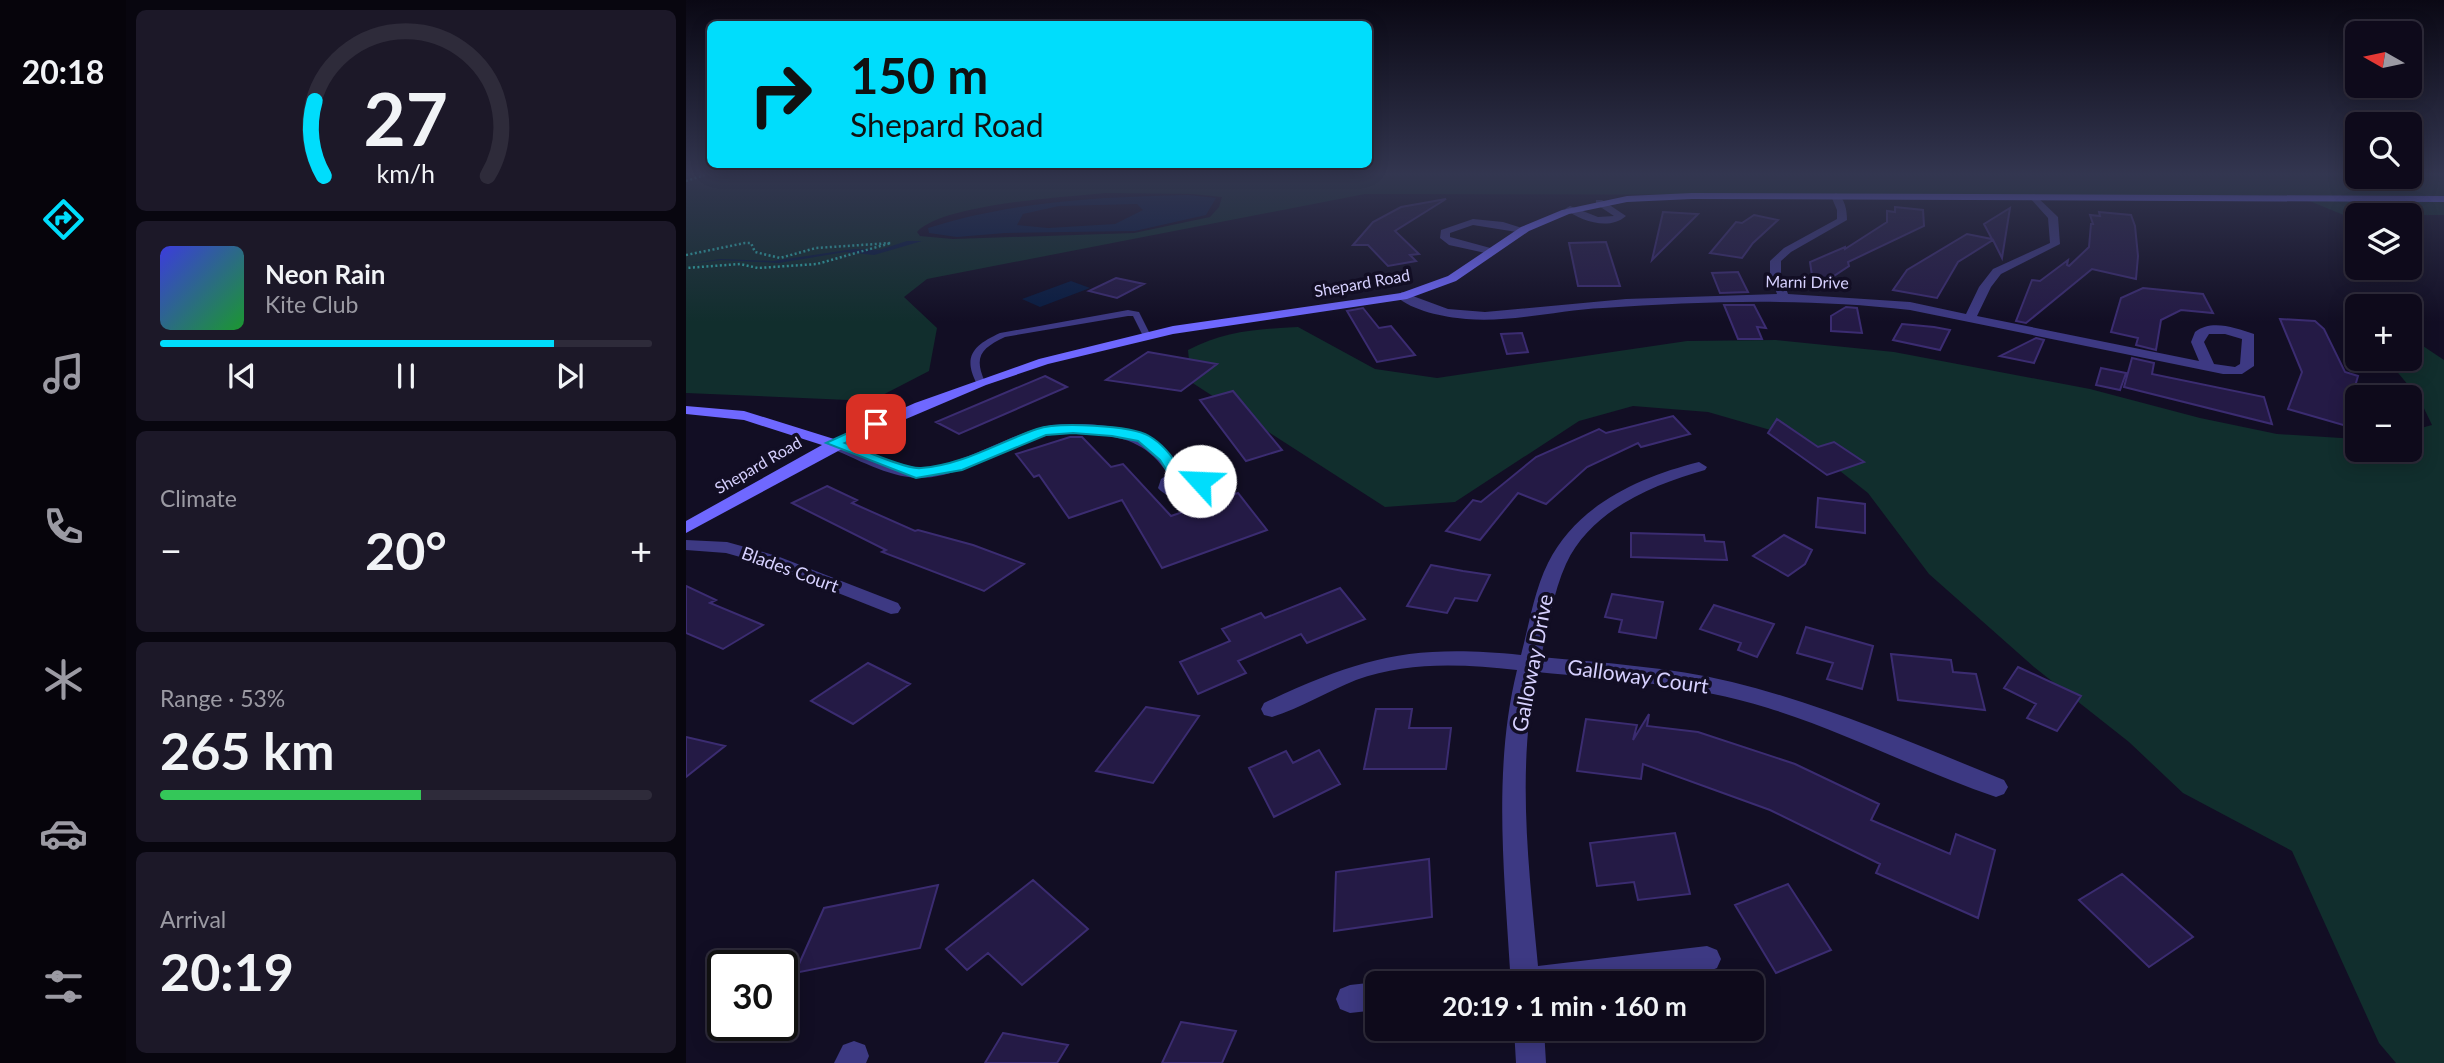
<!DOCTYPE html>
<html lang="en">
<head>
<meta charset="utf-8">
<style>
	:root { --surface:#0e0a1b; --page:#1c1828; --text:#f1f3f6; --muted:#9b9aa3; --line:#2e2b3a; --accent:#00ddfc }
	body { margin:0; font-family:Lato,sans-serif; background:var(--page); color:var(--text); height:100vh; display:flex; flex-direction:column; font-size:26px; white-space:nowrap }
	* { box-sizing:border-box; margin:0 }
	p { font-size:23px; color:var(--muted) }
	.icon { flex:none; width:38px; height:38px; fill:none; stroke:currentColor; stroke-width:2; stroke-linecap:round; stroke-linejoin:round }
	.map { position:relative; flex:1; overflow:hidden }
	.drawer { display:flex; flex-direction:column; gap:10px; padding:10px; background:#08060f; width:560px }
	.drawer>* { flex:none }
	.banner { position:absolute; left:21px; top:21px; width:665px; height:147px; border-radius:10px; box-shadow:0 4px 18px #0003,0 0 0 2px var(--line); background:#00ddfc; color:#111; overflow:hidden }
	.needle { width:46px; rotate:279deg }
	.tools { position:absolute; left:1659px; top:21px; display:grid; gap:14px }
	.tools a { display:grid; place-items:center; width:77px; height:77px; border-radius:10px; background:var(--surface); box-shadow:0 4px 18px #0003,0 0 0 2px var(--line); font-size:35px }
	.speed { position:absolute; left:21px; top:950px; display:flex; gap:14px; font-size:35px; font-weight:700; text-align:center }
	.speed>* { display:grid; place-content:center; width:91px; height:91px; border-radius:50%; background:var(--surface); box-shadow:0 4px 18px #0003,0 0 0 2px var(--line); line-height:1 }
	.speed .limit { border:4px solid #111; border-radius:10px; background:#fff; color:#111 }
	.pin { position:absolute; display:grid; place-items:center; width:60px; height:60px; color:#fff; margin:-30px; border-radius:14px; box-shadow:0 4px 10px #0006 }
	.me { position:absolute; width:77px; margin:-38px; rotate:295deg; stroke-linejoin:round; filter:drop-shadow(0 0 5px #0008) }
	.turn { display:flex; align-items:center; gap:24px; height:147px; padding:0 28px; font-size:32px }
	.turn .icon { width:91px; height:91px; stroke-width:2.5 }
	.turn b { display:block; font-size:49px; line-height:60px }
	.big { font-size:52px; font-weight:700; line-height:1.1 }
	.drawer .card { flex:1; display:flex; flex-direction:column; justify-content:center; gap:10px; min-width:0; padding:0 24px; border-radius:10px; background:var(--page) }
	.drawer .dial { align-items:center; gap:0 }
	.dial svg { height:182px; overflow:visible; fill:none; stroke:var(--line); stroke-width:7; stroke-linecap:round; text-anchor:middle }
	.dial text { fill:var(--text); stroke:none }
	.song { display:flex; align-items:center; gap:21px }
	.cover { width:84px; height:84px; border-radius:10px; background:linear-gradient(135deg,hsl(240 70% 55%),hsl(130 70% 35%)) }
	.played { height:7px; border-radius:4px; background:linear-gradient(90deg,var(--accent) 80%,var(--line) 80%) }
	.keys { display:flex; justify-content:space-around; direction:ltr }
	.heat { display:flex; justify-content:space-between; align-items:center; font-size:38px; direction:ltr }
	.charge { height:10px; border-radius:5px; background:linear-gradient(90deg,#34c759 53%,var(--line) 0) }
	.trip { position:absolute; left:679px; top:971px; width:399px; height:70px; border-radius:10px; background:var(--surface); box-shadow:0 4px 18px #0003,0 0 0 2px var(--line); font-weight:700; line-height:70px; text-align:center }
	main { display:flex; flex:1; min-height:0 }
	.menu { display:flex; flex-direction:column; width:126px; justify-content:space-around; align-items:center; background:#06040b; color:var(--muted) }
	.menu .icon { width:49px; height:49px }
	.menu .current { color:var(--accent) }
	.menu b { font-size:32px; color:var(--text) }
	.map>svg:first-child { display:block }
</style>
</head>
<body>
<main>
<nav class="menu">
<b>20:18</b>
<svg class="icon current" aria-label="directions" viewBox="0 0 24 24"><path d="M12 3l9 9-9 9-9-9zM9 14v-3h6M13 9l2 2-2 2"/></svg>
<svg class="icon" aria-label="music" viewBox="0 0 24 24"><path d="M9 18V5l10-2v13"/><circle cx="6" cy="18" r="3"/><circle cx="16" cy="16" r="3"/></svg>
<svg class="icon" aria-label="phone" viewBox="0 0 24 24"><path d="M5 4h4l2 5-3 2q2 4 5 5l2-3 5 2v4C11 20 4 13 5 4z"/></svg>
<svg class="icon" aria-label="climate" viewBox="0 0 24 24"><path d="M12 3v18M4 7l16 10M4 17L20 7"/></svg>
<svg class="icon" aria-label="car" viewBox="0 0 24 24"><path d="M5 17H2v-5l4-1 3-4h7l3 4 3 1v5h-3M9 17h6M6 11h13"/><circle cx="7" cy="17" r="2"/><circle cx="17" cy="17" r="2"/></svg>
<svg class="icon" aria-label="filters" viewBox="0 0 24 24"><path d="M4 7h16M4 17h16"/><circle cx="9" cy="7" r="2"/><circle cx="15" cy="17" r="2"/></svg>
</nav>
<section class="drawer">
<div class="card dial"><svg viewBox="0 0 100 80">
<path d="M14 69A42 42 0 1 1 86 69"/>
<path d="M14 69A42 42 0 0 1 10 36" stroke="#00ddfc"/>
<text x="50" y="56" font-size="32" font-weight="700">27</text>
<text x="50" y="72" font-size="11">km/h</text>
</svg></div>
<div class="card">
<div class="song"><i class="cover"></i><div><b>Neon Rain</b><p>Kite Club</p></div></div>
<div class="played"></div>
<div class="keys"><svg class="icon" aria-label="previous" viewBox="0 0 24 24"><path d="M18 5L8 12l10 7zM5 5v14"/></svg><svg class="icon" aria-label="pause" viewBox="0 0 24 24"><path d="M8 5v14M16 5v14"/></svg><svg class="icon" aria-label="next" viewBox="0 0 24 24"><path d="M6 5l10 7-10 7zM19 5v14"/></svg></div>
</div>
<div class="card"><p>Climate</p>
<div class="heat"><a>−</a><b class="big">20°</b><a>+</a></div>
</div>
<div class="card"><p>Range · 53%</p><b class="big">265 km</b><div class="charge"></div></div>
<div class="card"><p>Arrival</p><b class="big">20:19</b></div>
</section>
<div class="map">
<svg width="1758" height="1063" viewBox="0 0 1758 1063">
	<rect width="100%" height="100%" fill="#120e24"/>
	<path fill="#112e2d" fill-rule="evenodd" d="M0,173h1671v4h53v-4h34v23l-1079,-2 -438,85 -23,18 33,31 -8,43 -58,30 -185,-8zM420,193l86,1 30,3 -3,10 -9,10 -76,16 -181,6 -33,-3 -3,-4c25,-28 149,-35 189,-39z
		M1621,200l137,1v14h-87v3h-6z
		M612,327l77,42 62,9 250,-37 89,-1 118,12 196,37 110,29 77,16 80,5v11h53v-19l22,-6 -13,-27 -25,-30v-9h16v-17l4,-2 30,20v703h-48l-17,-20 -87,-192 -109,-58 -54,-51 -95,-75 -105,-93 -61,-81 -70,-55 -90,-26 -75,-6 -54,15 -124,81 -70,5 -194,-125 -3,-32c36,-19 70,-21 110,-23z"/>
	<path fill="#091c41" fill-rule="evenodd" d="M503,195l27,3 -10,17 -71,16 -130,2 -48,4 -28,-4 -1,-5c85,-27 172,-31 261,-33zM451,204l6,6 -28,14 -67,4 -31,-3 6,-11 36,-8z
		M221,241h15l-48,14 -29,-3 -66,11 -58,-3 -35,4 34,-5 53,2 81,-12 25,1z
		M385,281l19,7 -50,19 -18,-8z"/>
	<path fill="#241a45" stroke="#3b2c71" stroke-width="2" d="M760,199l-51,32 24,23 -9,1 6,6 -28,5 -20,-21h-15l20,-23 28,-15z
		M1209,207l28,3 1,16 -76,36 1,4 -35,23 -4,-27 35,-15v2l42,-27v-11l8,1z
		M1324,208l-8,50 -9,-18 -35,22 -21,36 -44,-8 14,-20 60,-36 25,5 -8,-15z
		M977,212l35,2 -46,46z
		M1413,212l32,3 4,11 3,30 -2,23 -44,-10 -66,54 -10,-2 16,-41 8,1 28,-21 -1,5 2,1 20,-19 2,-23h2l-3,-9 10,1z
		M1068,215l24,5 -25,23 -11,15 -32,-5 26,-31 6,1z
		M920,242l14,44h-42l-9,-43z
		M1052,272l10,20 -28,1 -8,-20z
		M430,278l28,6 -27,14 -28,-7z
		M1457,288l60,6 10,19 -32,-3 -20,10 -5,30 -20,-5 2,-7 -27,-6 10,-34z
		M1038,305h30l12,23 -9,-1 5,12h-24z
		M1160,307l11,1 5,25 -31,-2v-15z
		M677,308l16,20 12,-2 24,29 -38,7 -30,-51z
		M1594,319l35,2 9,8 21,43 13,4 -6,21 5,2v30l-69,-20 14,-37z
		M1216,324l32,3 16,3 -10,20 -47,-10z
		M836,333l6,19 -21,2 -6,-20z
		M1350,338l8,2 -10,23 -34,-7z
		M462,352l69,12 -36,27 -75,-11z
		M1446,358l22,5 -2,11 112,23 8,27 -148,-37z
		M1415,368l25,5 -6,17 -24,-5z
		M359,376l22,11 -108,47 -23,-12z
		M547,391l49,59 -36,11 -46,-61z
		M987,416l17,18 -49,13 -3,-4 -51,24 -41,37 -28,-11 -38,47 -34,-9 27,-31 8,2 55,-45 63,-28 7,4z
		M1091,419l41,28 16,-5 30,20 -37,13 -59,-42z
		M384,437h12l29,30 12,-3 48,52 67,-23 29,37 -105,38 -40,-68 -53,18 -30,-43 -5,2 -18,-23z
		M141,486l30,14 -5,3 63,28 3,-1 55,15 51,19 -40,27 -102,-39 4,-2 -94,-47z
		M1132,498l47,6v29l-49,-6z
		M945,533l73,2 1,6 19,1 3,18 -96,-3z
		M1098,535l28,15 -7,14 -17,12 -35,-20z
		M745,565l32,6 27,4 -13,26 -22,-3 -8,15 -40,-7z
		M0,586l30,14 -6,3 53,22 -40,24 -37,-16z
		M654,588l25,31 -58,24 -6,-9 -63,27 8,12 -48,21 -18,-32 50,-21 -8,-12 39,-16 4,5z
		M926,594l51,8 -7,36 -37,-6 3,-12 -17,-3z
		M1028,605l60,19 -17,33 -19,-7 3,-7 -41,-14z
		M1120,627l67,19 -11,43 -35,-10 6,-16 -36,-10z
		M1205,654l60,6 2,12 23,2 9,36 -87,-10z
		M182,663l42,21 -57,40 -42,-23z
		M1332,667l63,29 -24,35 -30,-13 9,-14 -32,-16z
		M460,707l53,9 -46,67 -57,-12z
		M690,709h36l-3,19h42l-5,41h-82z
		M963,714l-2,12 51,6 97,32 84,40 -8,16 79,34 6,-20 39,16 -17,68 -102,-45 4,-9 -110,-54 -127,-46 -2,15 -64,-8 9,-52 51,6 -4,15z
		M0,737l39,9 -39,31z
		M633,750l21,34 -66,33 -25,-49 37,-17 7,12z
		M989,833l15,61 -52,6 -4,-18 -37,4 -7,-43z
		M743,859l3,58 -98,14 2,-59z
		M1436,874l71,63 -44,30 -70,-67z
		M347,880l55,49 -66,56 -34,-32 -21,17 -21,-21z
		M1102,884l43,66 -55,23 -41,-68z
		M252,885l-18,63 -125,25 29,-65z
		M495,1022l55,9 -14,32h-60z
		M317,1033l65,12 -11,18h-72z"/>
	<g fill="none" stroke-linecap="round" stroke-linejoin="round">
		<path stroke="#2eb6b1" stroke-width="2.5" stroke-dasharray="2 2.5" stroke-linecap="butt" d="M0,181l25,-8
			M0,255l59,-12h6l4,9 25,6 36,-10 75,-5 -74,21 -59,4 -18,-4 -54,4"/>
		<path fill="#3d3983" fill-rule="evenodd" d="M442,310l11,2 12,24 -1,2h-6l-11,-22h-5l-123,21c-23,11 -32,19 -20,45l-2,2h-6c-15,-28 -3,-39 23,-51z"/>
		<path fill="#3d3983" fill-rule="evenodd" d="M1150,193c9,4 11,18 11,27l-56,32 -10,9v13l7,20 122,8 56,12 13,-27 14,-18 57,-26 -2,-25 -19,-21 5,-3 24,23 2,27 -59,30 -10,13 -14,29 222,45 -8,-19 4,-10c17,-13 40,-4 59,2v32l-12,8h-19l-313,-64c-103,-12 -204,-9 -307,-2 -45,2 -92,15 -137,11 -22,-2 -54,-8 -70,-23l6,-4 46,17 37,3 141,-13 151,-5 -7,-20v-13l14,-13 53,-29v-9l-6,-14zM1523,334h16l17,5 -2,25 -5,3 -21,-3 -10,-22z
			M910,200h6l24,16c-17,15 -45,5 -61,-7l5,-3 28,11 16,-1 -18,-12z
			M787,219l30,3 25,8 -5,3 -50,-8 -23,8v4l44,12 1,2 -5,3 -41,-9 -9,-7 1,-8z
			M366,425c50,-4 100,1 130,45l14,1 12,10c-11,15 -36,23 -50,7l3,-9 7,-5c-18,-27 -39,-37 -71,-39 -21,-1 -43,-3 -63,4 -39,12 -74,39 -116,39 -30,-1 -63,-20 -90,-31l-3,-3 8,-5 5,2c25,9 51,23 76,27 37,5 96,-36 138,-43zM501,479l3,3 -7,4h-8l6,-6z
			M1013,462l8,5 -2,3c-53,15 -114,40 -139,94 -13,29 -18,63 -25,93 64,6 128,10 191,25 94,23 183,62 272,98l4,7 -4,7 -8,3c-77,-26 -150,-65 -228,-89 -76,-24 -152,-28 -231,-36 -21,96 -8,197 1,294l169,-20 10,4 4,9 -4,9 -10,4 -89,12h-127l4,-10 15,-4c-6,-100 -17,-202 7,-300 -54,-6 -109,-9 -161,10 -28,11 -55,28 -84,37l-8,-2 -3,-6 3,-6c98,-46 148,-59 257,-48 8,-30 13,-64 27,-92 29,-58 91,-86 151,-101z
			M0,540l41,2 50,14 121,47 3,5 -3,5 -7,1 -126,-50 -39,-11 -40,-3z
			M691,982l4,2h-4v26l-27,3 -10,-4 -4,-10 4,-10 10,-4z
			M828,1029h30l2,34h-30z
			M168,1041l11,4 4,11 -3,7h-32l9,-18z"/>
		<path fill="#6f68ff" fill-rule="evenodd" d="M1006,193l752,3v6l-752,-3 -65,3 -58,12 -40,17 -73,50 -49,18 -234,35 -125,30 -62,21 -120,51 -180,97v-12l136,-76 -78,-25 -58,-6v-8l58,5 90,28 81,-36 124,-44 134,-33 228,-33 47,-17 73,-49 41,-17 65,-14z"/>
	</g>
	<linearGradient id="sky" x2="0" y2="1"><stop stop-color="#0a0814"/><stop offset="0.54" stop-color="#333650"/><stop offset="1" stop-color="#333650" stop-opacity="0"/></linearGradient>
	<rect width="1758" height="322" fill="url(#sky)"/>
	<path fill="#00ddfc" stroke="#0090a4" stroke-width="2" d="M190,420l7,4 -2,3 -36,16c16,6 62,27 76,25 42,-3 78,-26 116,-39 20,-7 94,-4 112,7 14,8 24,21 32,35h14l12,10 -7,4 -13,-6h-15l-12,-19 -22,-19 -26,-5 -39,-3 -27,2 -84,35 -46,8 -90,-35z"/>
	<g text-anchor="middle" stroke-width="7" stroke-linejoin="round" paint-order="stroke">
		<g font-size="16" fill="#d7d1ff" stroke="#120e24">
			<text transform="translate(1121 282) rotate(1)" y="6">Marni Drive</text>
			<text transform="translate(676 283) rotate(-10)" y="6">Shepard Road</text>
			<text transform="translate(72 465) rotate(-30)" y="6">Shepard Road</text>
		</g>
		<g font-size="18" fill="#d7d1ff" stroke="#120e24">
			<text transform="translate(104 570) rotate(20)" y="6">Blades Court</text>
		</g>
		<g font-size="21" fill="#d7d1ff" stroke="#120e24">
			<text transform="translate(847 663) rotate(-79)" y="7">Galloway Drive</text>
			<text transform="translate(952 677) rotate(8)" y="7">Galloway Court</text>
		</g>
	</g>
</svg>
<div class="tools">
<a><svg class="needle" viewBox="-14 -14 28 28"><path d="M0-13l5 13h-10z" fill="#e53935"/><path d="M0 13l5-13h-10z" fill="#9b9aa3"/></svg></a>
<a><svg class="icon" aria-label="search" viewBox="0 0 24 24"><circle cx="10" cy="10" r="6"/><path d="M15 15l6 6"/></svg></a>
<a><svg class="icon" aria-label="layers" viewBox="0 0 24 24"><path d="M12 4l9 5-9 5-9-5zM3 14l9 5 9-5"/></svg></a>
<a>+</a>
<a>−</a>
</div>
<div class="speed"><div class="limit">30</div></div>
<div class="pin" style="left:190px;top:424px;background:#d93025"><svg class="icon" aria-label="arrive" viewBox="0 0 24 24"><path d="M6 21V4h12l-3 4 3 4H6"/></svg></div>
<svg class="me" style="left:514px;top:481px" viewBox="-20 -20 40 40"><circle r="19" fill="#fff"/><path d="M0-13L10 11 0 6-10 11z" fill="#00ddfc"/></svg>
<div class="trip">20:19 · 1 min · 160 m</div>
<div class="banner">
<div class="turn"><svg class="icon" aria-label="right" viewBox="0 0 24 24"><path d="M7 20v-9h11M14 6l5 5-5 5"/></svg><div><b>150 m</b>Shepard Road</div></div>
</div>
</div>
</main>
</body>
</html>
